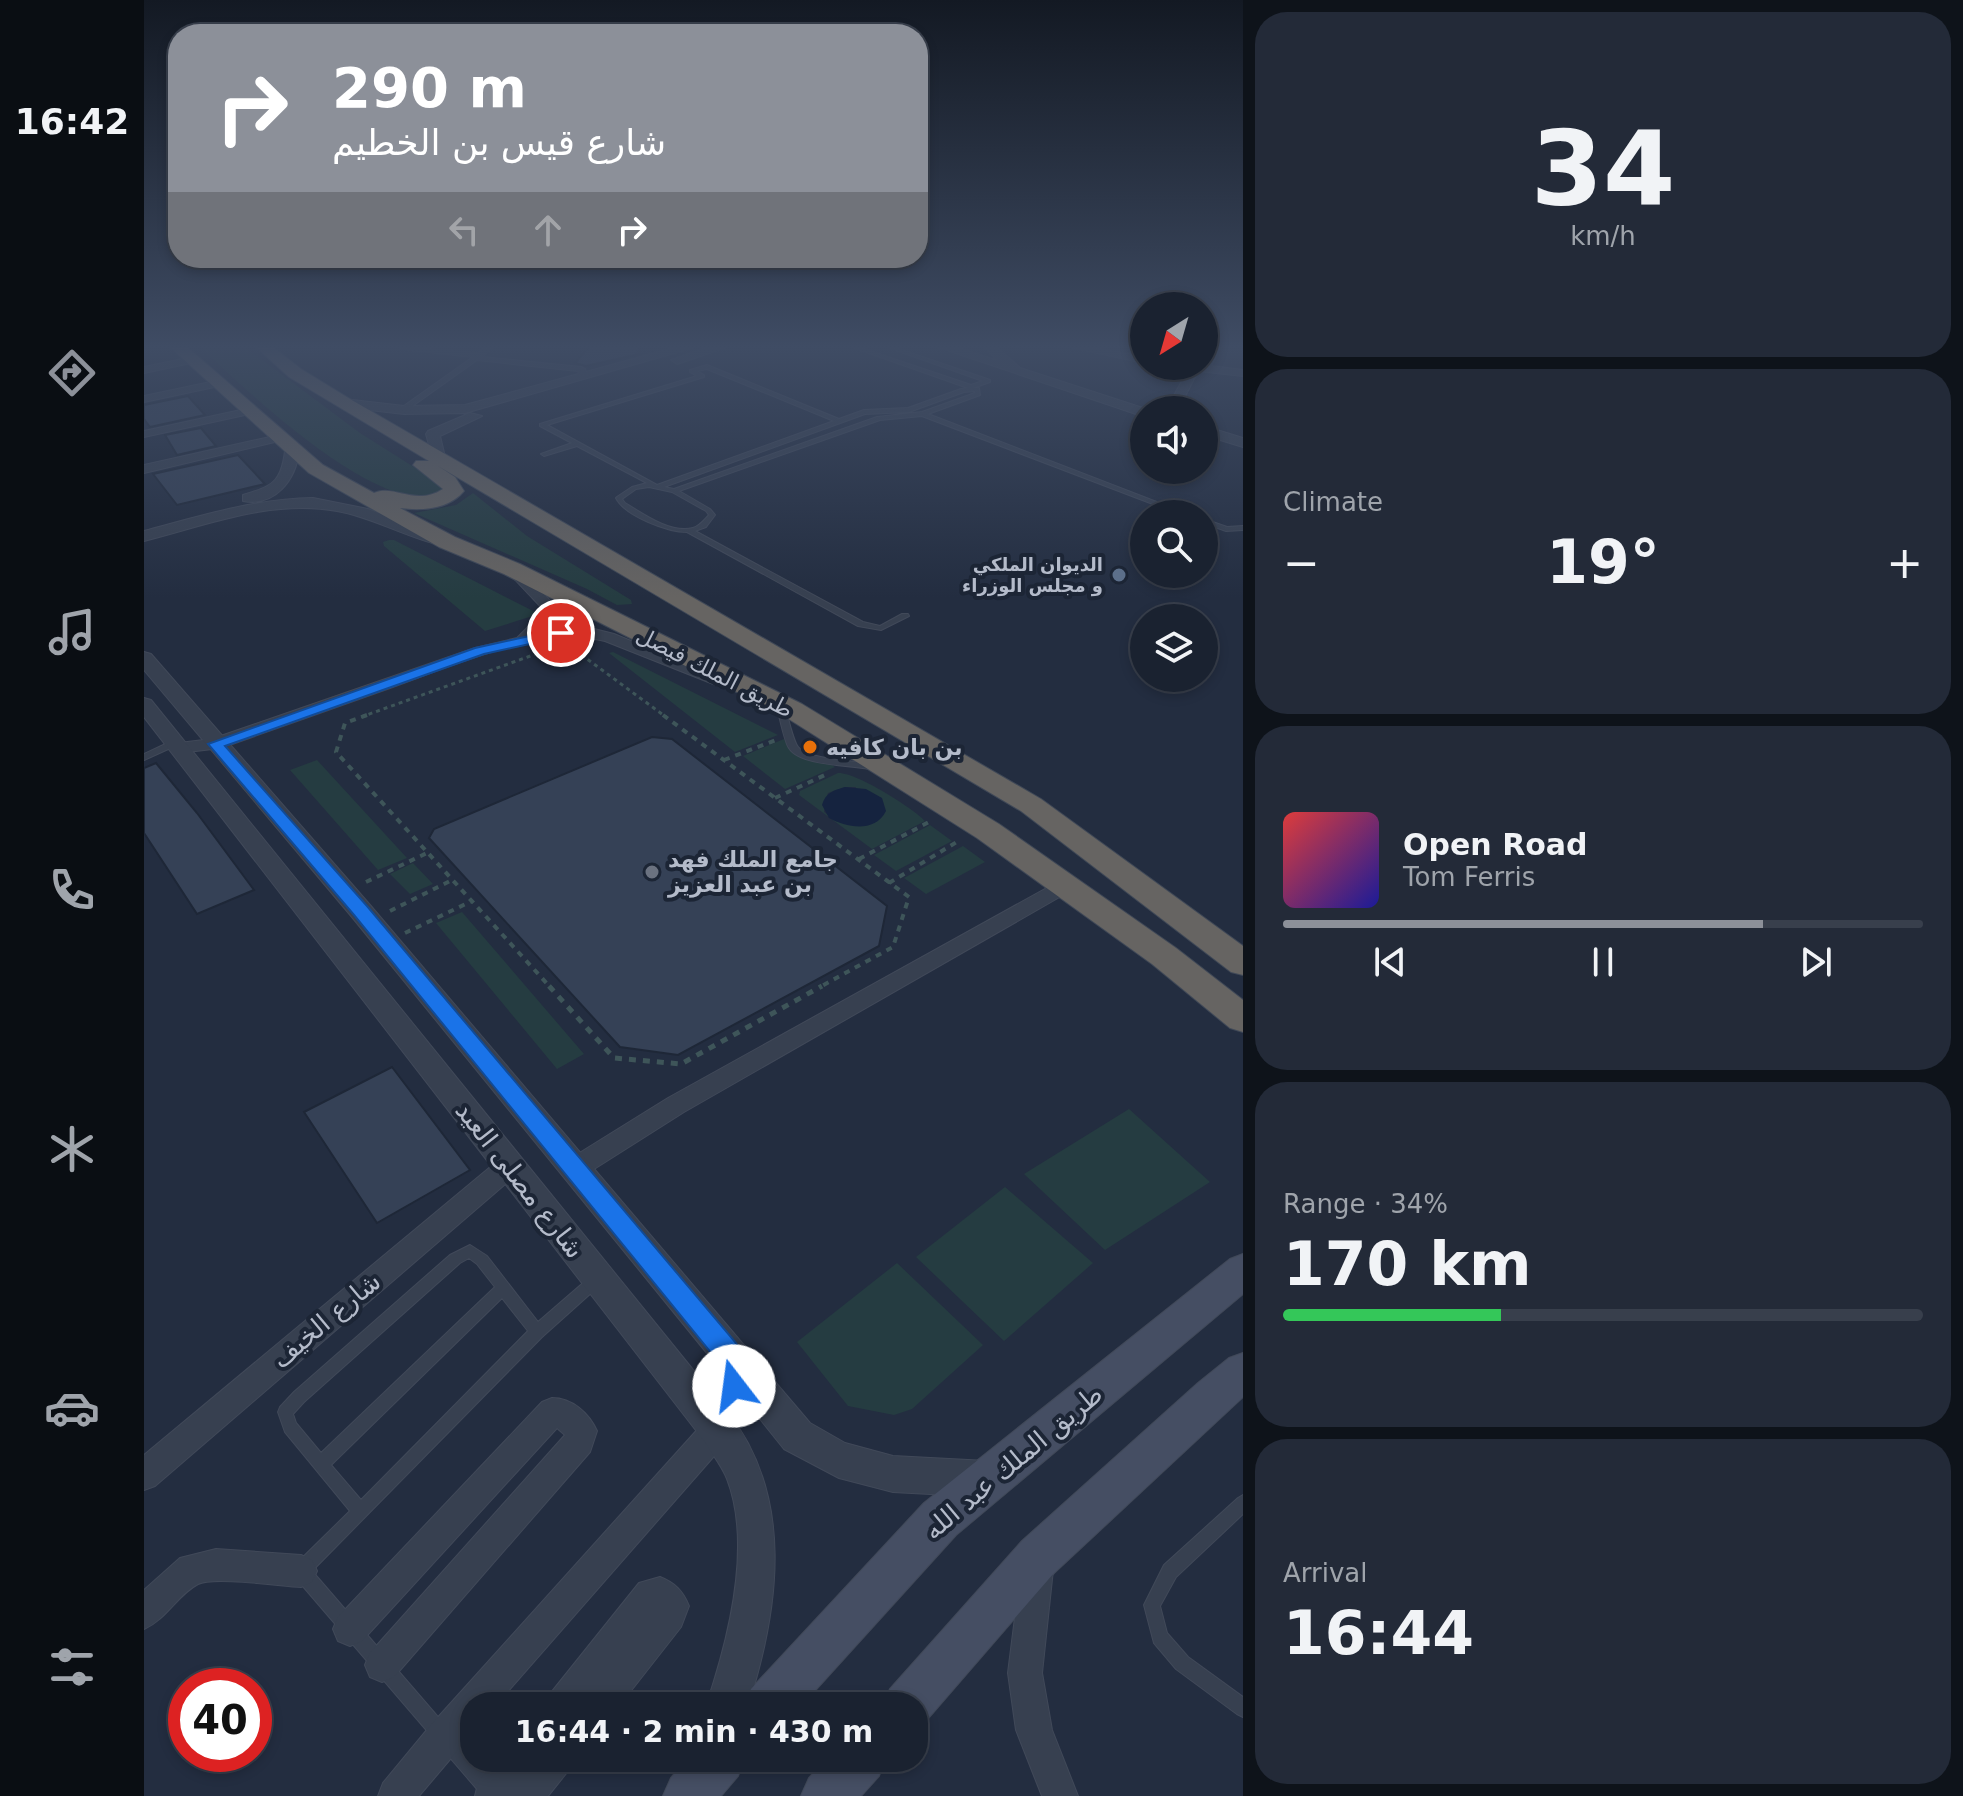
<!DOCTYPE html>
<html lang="en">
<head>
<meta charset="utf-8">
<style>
	:root { --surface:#1a2230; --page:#232a38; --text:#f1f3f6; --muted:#9fa4ab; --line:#383f4c; --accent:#8c9099 }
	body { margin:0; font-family:"DejaVu Sans",Vazirmatn,sans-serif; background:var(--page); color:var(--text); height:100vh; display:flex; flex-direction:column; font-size:30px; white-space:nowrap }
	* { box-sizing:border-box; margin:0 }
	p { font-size:26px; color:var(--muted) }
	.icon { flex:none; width:44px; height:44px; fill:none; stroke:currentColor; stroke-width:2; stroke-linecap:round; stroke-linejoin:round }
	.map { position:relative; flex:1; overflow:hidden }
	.panel { display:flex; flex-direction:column; gap:12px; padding:12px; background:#0e131a; width:720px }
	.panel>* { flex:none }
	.guide { position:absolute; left:24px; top:24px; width:760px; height:244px; border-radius:32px; box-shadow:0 4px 12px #0003,0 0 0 2px var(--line); background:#8c9099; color:#fff; overflow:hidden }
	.needle { width:52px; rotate:217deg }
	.controls { position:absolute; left:986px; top:292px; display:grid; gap:16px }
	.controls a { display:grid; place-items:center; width:88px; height:88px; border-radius:50%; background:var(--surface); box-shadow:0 4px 12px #0003,0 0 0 2px var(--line); font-size:40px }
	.speed { position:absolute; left:24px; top:1668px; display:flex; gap:16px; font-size:40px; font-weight:700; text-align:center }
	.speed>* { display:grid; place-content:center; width:104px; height:104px; border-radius:50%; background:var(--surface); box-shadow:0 4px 12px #0003,0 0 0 2px var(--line); line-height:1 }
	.speed .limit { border:12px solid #d22; background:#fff; color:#111 }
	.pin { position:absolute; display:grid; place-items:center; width:68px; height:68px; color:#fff; margin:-34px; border:4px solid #fff; border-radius:50%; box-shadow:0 2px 8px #0007 }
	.me { position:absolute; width:88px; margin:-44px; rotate:345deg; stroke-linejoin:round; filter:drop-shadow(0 0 6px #0008) }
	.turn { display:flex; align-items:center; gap:28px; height:168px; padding:0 32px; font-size:36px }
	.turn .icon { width:104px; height:104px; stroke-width:2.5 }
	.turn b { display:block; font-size:56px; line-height:68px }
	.lanes { display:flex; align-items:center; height:76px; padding:0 32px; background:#0003; justify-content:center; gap:40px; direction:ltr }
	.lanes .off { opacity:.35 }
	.big { font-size:60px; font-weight:700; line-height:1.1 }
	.panel .tile { flex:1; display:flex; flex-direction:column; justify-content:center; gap:12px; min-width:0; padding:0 28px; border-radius:32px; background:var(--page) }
	.panel .dial { align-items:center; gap:0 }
	.dial b { font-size:104px; line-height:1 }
	.song { display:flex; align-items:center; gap:24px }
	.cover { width:96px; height:96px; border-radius:12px; background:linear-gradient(135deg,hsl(0 70% 55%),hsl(240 70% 35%)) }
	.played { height:8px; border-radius:4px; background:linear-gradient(90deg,var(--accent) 75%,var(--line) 75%) }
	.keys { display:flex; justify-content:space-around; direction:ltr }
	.heat { display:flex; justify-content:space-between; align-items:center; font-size:44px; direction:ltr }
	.charge { height:12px; border-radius:6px; background:linear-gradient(90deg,#34c759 34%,var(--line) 0) }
	.trip { position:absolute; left:316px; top:1692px; width:468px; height:80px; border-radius:32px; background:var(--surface); box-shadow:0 4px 12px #0003,0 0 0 2px var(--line); font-weight:700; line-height:80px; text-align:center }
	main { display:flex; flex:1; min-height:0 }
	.tab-bar { display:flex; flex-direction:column; width:144px; justify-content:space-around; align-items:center; background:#0a0e13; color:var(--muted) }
	.tab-bar .icon { width:56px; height:56px }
	.tab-bar .on { color:var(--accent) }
	.tab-bar b { font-size:36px; color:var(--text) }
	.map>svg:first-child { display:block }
</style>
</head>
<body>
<main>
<nav class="tab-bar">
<b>16:42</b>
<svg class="icon on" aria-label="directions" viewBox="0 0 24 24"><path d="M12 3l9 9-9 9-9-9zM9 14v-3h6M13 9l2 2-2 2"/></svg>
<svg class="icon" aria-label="music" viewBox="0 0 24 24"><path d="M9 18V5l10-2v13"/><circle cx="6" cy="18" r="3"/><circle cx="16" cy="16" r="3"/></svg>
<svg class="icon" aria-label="phone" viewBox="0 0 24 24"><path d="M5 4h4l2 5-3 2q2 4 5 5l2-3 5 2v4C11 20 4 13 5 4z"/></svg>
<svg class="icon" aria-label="climate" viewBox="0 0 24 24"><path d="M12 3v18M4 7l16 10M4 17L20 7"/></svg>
<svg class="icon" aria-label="car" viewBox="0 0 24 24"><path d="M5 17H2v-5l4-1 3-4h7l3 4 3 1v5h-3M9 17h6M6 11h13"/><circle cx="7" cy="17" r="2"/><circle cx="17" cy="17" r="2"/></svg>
<svg class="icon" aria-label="filters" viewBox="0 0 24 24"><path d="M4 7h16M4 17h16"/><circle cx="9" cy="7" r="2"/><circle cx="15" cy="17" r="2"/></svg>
</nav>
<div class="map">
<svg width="1099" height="1796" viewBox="0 0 1099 1796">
	<rect width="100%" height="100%" fill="#232d40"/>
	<path fill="#253c41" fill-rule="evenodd" d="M56,347h45l115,86 84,53 -3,9c-64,22 -196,-106 -241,-148z
		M329,493l54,43 104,64 1,4 -15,1 -30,-16 -173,-76 42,-8z
		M245,540h5l145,74 -54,17 -101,-85 -1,-4z
		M469,652l165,83 -43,17 -126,-99z
		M640,739c16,27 32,13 51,28l-50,22 -42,-33z
		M173,760l90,98 -29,12 -88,-100z
		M694,773c18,-1 75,35 87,48l-53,28 -73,-54 1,-4zM701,787h11l-19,35 -13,-10 4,-19z
		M786,825l22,16 -56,30 -22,-16z
		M819,846l22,16 -59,32 -22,-16z
		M269,863l20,21 -23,10 -20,-20z
		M318,912l122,142 -27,15 -121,-146z
		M985,1109l81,73 -105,68 -81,-76z
		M861,1187l88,76 -89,78 -88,-84z
		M753,1263l86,82 -71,64 -18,6 -46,-9 -51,-64z"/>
	<path fill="#15233f" d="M701,787l21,2 16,9 4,13c-11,22 -39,17 -57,7l-7,-13c3,-12 12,-15 23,-18z"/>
	<path fill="#354156" stroke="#1e2737" stroke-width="2" d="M445,347h49l1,7 -53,12 -11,-3z
		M44,396l17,19 -55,12 -6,-8v-14z
		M57,428l15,18 -39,9 -12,-20z
		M94,455l27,29 -88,21 -24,-31z
		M508,737l20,2 215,167 -8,40 -201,109 -58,-8 -191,-209 5,-9z
		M12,763l41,50 57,77 -57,24 -53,-81v-65z
		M248,1067l78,103 -93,53 -73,-111z"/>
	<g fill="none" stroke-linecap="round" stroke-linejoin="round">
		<g stroke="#414959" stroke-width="2">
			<path id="service" d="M708,347h6l113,38 12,-4 -96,-34h6l97,33v2l-17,6h6l1,7 -52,19 260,100h-9l-257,-98 -42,4 -201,71 31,18 5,6 -9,12 -11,4 168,91 17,4 22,-12h6l1,2 -28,14 -23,-4 -171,-94c-19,0 -62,-16 -71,-34l1,-1 15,-10 15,-4 -70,-37 -33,10 -3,-2 31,-11 -32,-17v-2l157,-48 -7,-4v-2l17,-5 132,54 25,-9 44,-2 53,-19 7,-1zM563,369l127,52 -177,64 -110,-60 157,-48v-2l-7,-4zM831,391v2l-53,19 -45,5 -203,72 -10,-2 201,-73 44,-2 55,-20zM505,487l23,5 34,19 3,4c-5,5 -9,11 -16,13 -22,6 -50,-14 -68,-25l-3,-4 14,-10z
				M1060,519l23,8 16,-1v4l-17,1 -22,-8z
				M633,702h6l1,2c3,9 9,37 14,43 10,13 58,14 75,17l1,2 -4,3c-19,-4 -70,-3 -81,-21 -5,-7 -10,-35 -13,-44z
				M30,740l4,3 -1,2 -33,15v-6z
				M326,1245l17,11 51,66 52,-45 5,-2 5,2 2,4 -2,4 -58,52 -230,234 189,219 3,6h-21l-188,-219 -2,-6 2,-6 55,-54 -65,-79 -7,-20 2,-5 14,-15 156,-137zM325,1258l8,6 18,23 -174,166 -25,-30 -3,-9 11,-12 156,-139zM358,1298l26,33 -167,169 -30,-35z
				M1099,1495v19l-67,63 -16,29 7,27 21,24 55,40v20l-6,-3 -61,-45 -22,-26 -10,-38 20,-40 74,-67z"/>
		</g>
		<g stroke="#414959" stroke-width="2">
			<path id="pedestrian" d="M255,347l79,6 8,-6h7l-11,10 99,10 4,2 3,8 -7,2 -3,-8 -101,-11 -73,52 -4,-2 1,-2 72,-51 -71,-8z"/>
		</g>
		<g stroke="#414959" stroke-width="2">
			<path id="minor" d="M926,347h19l55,10v6z
				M1066,347h10l-9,19 32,4v6l-45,-5 -20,39h-12l22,-40 -10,-4h26z
				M48,357l4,1v4l-52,11v-6z
				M76,380l5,3 -1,2 -80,17v-6z
				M106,408l6,3 -2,2 -110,24v-6z
				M135,435l6,3 -2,2 -139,33v-8z
				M368,565l5,1 38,40 2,8 -21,20 50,-7 28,7 121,50 -8,5 -6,-2 -116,-46c-66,-15 -153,25 -215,47 -56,20 -113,40 -169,60l-42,5 -9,-5 9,-5 33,-4 263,-91 42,-10 25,-25 -1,-6 -36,-38z
				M919,879l7,2 3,5 -3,5 -386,221 -101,64 -9,3 -9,-3 -3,-7 3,-7 103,-64z
				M365,1156l9,3 3,7 -3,7 -363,313 -11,4v-35l356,-296z
				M408,1398c20,0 37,15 45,33l-7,21 -196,225 -12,5 -12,-5 -5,-12 5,-12 195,-218 -8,-7 -195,213 -12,5 -12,-5 -5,-12 5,-12 204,-215z
				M574,1414l11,5 4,10 -4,10 -234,267h-21v25l-55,65h-41l5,-13 48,-58 276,-306z
				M72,1549l85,6 11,5 5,11 -5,11 -11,5c-21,-1 -87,-11 -103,-3 -21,11 -31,35 -54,45v-39l36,-32z
				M893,1554l11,5 5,11 -11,103 10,57 26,66h-36l-26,-66 -8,-57 13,-103 5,-11z
				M516,1577c15,6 23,14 29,29l-8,21 -62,79h-74l5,-12 89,-111z
				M353,1758h76l-5,13 -20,25h-73l4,-16z"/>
		</g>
		<g stroke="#414959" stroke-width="2">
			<path id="tertiary" d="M533,347h18l-230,66 -61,1 -60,-7 -7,-4 7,-4 60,7 61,-1z
				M565,347h18l-50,17 -6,-4z
				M794,347h17l43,14 -14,-14h13l23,21 129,42h-5v6l-5,-1z
				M326,413l12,3 -42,20 5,21 -7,4 -5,-1 -7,-26 2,-3z
				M1060,426l39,12v9l-39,-12z
				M148,447l7,4c-3,29 -24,56 -56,50v-6c29,-9 38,-12 42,-44z
				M169,498l55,11 76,30 -8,5c-34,-9 -65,-27 -99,-33 -66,-12 -130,14 -193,30v-10c56,-15 110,-32 169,-33z
				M0,652l7,2 219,251 440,518 35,20 48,13 94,5 13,5 5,13 -5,13 -13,5 -94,-5 -54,-14 -55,-29 -40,-50 -4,7 -13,5c68,86 52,198 21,295h-42c22,-65 47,-160 21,-227 -5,-13 -15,-25 -22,-37l-561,-725v-19l7,2 547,676 12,6 6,-2 3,-5 -4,-12 -363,-446 -208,-247z"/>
		</g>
		<g stroke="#414959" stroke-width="2">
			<path id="secondary" d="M1099,1254v40l-287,241 -155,171h-57l7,-17 173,-186 306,-244z
				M1099,1353v44l-189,176 -130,150 -10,4v-21h-31l7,-17 132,-148 176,-158 31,-25z
				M544,1758h57l-7,18 -17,20h-58l8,-18z
				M683,1758h59l-7,18 -18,20h-60l8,-18z"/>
		</g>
		<g stroke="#3f4857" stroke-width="2">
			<path id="trunk" d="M26,347h17l136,118 51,28c21,-9 41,14 69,-4l-30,-24 3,-4h13l-140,-84 -33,-30h17l28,22 49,30 691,400 202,147v29l-12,-3 -210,-161 -583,-345 17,11 9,14c-15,18 -41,20 -64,17l55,29 65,27 282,140 197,120 177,124 67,52v32l-13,-4 -78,-64 -175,-126 -193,-122 -280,-142 -65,-27 -130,-74z"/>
		</g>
		<path stroke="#3e5559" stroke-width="3" stroke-dasharray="4 4" stroke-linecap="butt" d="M217,717l186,-67 36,6 83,61"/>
		<path stroke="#3e5559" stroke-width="4" stroke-dasharray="6 6" stroke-linecap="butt" d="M223,715l-22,8 -9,29 215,236
			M519,715l246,182 -16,50 -75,41
			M580,760l52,-20
			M631,798l50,-23
			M715,859l70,-37
			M222,882l61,-29
			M745,883l71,-43
			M246,911l62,-31
			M261,933l67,-32"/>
		<path stroke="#3e5559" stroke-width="5" stroke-dasharray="7 7" stroke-linecap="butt" d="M405,986l65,72 67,6 141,-78"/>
		<use href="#service" fill="#374050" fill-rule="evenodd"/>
		<use href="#pedestrian" fill="#374050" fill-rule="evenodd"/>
		<use href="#minor" fill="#374050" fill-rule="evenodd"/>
		<use href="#tertiary" fill="#374050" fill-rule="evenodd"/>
		<use href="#secondary" fill="#454e63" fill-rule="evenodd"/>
		<use href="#trunk" fill="#666462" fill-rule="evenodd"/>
	</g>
	<linearGradient id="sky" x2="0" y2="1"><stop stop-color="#131923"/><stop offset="0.58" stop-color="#3f4c64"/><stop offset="1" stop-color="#3f4c64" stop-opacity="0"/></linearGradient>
	<rect width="1099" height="598" fill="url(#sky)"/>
	<path fill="#1a73e8" stroke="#114b97" stroke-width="2" d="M417,629l5,1v6l-82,18 -259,92 142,160 369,437 12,23 -4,29 -10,4 -9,-4c-5,-12 -1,-23 -8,-35l-363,-445 -146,-171 267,-96z"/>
	<circle fill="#5c6f8a" stroke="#1c2535" stroke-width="3" cx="975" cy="575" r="8"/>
	<circle fill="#e8710a" stroke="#1c2535" stroke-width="3" cx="666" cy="747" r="8"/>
	<circle fill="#6b7280" stroke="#1c2535" stroke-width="3" cx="508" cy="872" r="8"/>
	<g text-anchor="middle" stroke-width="8" stroke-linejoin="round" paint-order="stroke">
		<g font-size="18" font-weight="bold" fill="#b4bbca" stroke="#1c2535" text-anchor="end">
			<text x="959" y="571">الديوان الملكي<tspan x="959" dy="21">و مجلس الوزراء</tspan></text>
		</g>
		<g font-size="22" fill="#b4bbca" stroke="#1c2535">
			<text transform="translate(571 672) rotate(27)" y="8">طريق الملك فيصل</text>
		</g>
		<g font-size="22" font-weight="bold" fill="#b4bbca" stroke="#1c2535" text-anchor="start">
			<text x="682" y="755">بن بان كافيه</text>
			<text x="524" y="867">جامع الملك فهد<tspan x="524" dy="25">بن عبد العزيز</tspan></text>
		</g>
		<g font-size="26" fill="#b4bbca" stroke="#1c2535">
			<text transform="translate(376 1180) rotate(52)" y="9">شارع مصلى العيد</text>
			<text transform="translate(182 1320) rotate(-40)" y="9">شارع الخيف</text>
			<text transform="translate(869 1462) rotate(-40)" y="9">طريق الملك عبد الله</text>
		</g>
	</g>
</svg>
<div class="controls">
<a><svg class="needle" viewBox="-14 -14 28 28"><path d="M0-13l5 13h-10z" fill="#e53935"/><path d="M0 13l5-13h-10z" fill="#9fa4ab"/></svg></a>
<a><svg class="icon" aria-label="sound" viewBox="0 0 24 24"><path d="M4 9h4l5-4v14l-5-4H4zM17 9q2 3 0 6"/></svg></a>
<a><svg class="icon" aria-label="search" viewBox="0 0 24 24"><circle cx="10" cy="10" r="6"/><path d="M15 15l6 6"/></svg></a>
<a><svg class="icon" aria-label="layers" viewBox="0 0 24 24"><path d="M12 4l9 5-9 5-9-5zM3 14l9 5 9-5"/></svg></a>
</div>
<div class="speed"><div class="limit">40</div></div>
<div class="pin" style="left:417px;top:633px;background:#d93025"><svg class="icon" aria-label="arrive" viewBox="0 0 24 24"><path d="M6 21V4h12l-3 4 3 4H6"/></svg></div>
<svg class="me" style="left:590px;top:1386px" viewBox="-20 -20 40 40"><circle r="19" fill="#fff"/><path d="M0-13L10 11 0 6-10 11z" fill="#1a73e8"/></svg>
<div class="trip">16:44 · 2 min · 430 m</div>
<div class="guide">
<div class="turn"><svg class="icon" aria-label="right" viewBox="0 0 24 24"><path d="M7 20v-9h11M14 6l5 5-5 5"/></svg><div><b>290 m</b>شارع قيس بن الخطيم</div></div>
<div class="lanes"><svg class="icon off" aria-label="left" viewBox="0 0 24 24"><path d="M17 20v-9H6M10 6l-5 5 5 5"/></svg><svg class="icon off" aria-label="ahead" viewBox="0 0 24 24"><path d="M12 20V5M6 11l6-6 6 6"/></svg><svg class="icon" aria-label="right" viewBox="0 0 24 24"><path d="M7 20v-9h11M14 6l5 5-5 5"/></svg></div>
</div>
</div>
<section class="panel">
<div class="tile dial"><b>34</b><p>km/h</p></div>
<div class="tile"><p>Climate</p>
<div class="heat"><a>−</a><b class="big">19°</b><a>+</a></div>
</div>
<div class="tile">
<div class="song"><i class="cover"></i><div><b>Open Road</b><p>Tom Ferris</p></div></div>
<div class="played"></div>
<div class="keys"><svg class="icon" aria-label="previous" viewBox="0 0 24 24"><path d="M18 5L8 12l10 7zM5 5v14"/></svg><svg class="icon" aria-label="pause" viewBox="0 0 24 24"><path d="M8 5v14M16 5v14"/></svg><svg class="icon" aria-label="next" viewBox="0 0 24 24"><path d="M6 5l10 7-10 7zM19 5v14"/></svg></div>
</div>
<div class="tile"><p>Range · 34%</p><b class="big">170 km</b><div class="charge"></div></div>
<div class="tile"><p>Arrival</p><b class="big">16:44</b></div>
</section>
</main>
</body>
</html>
